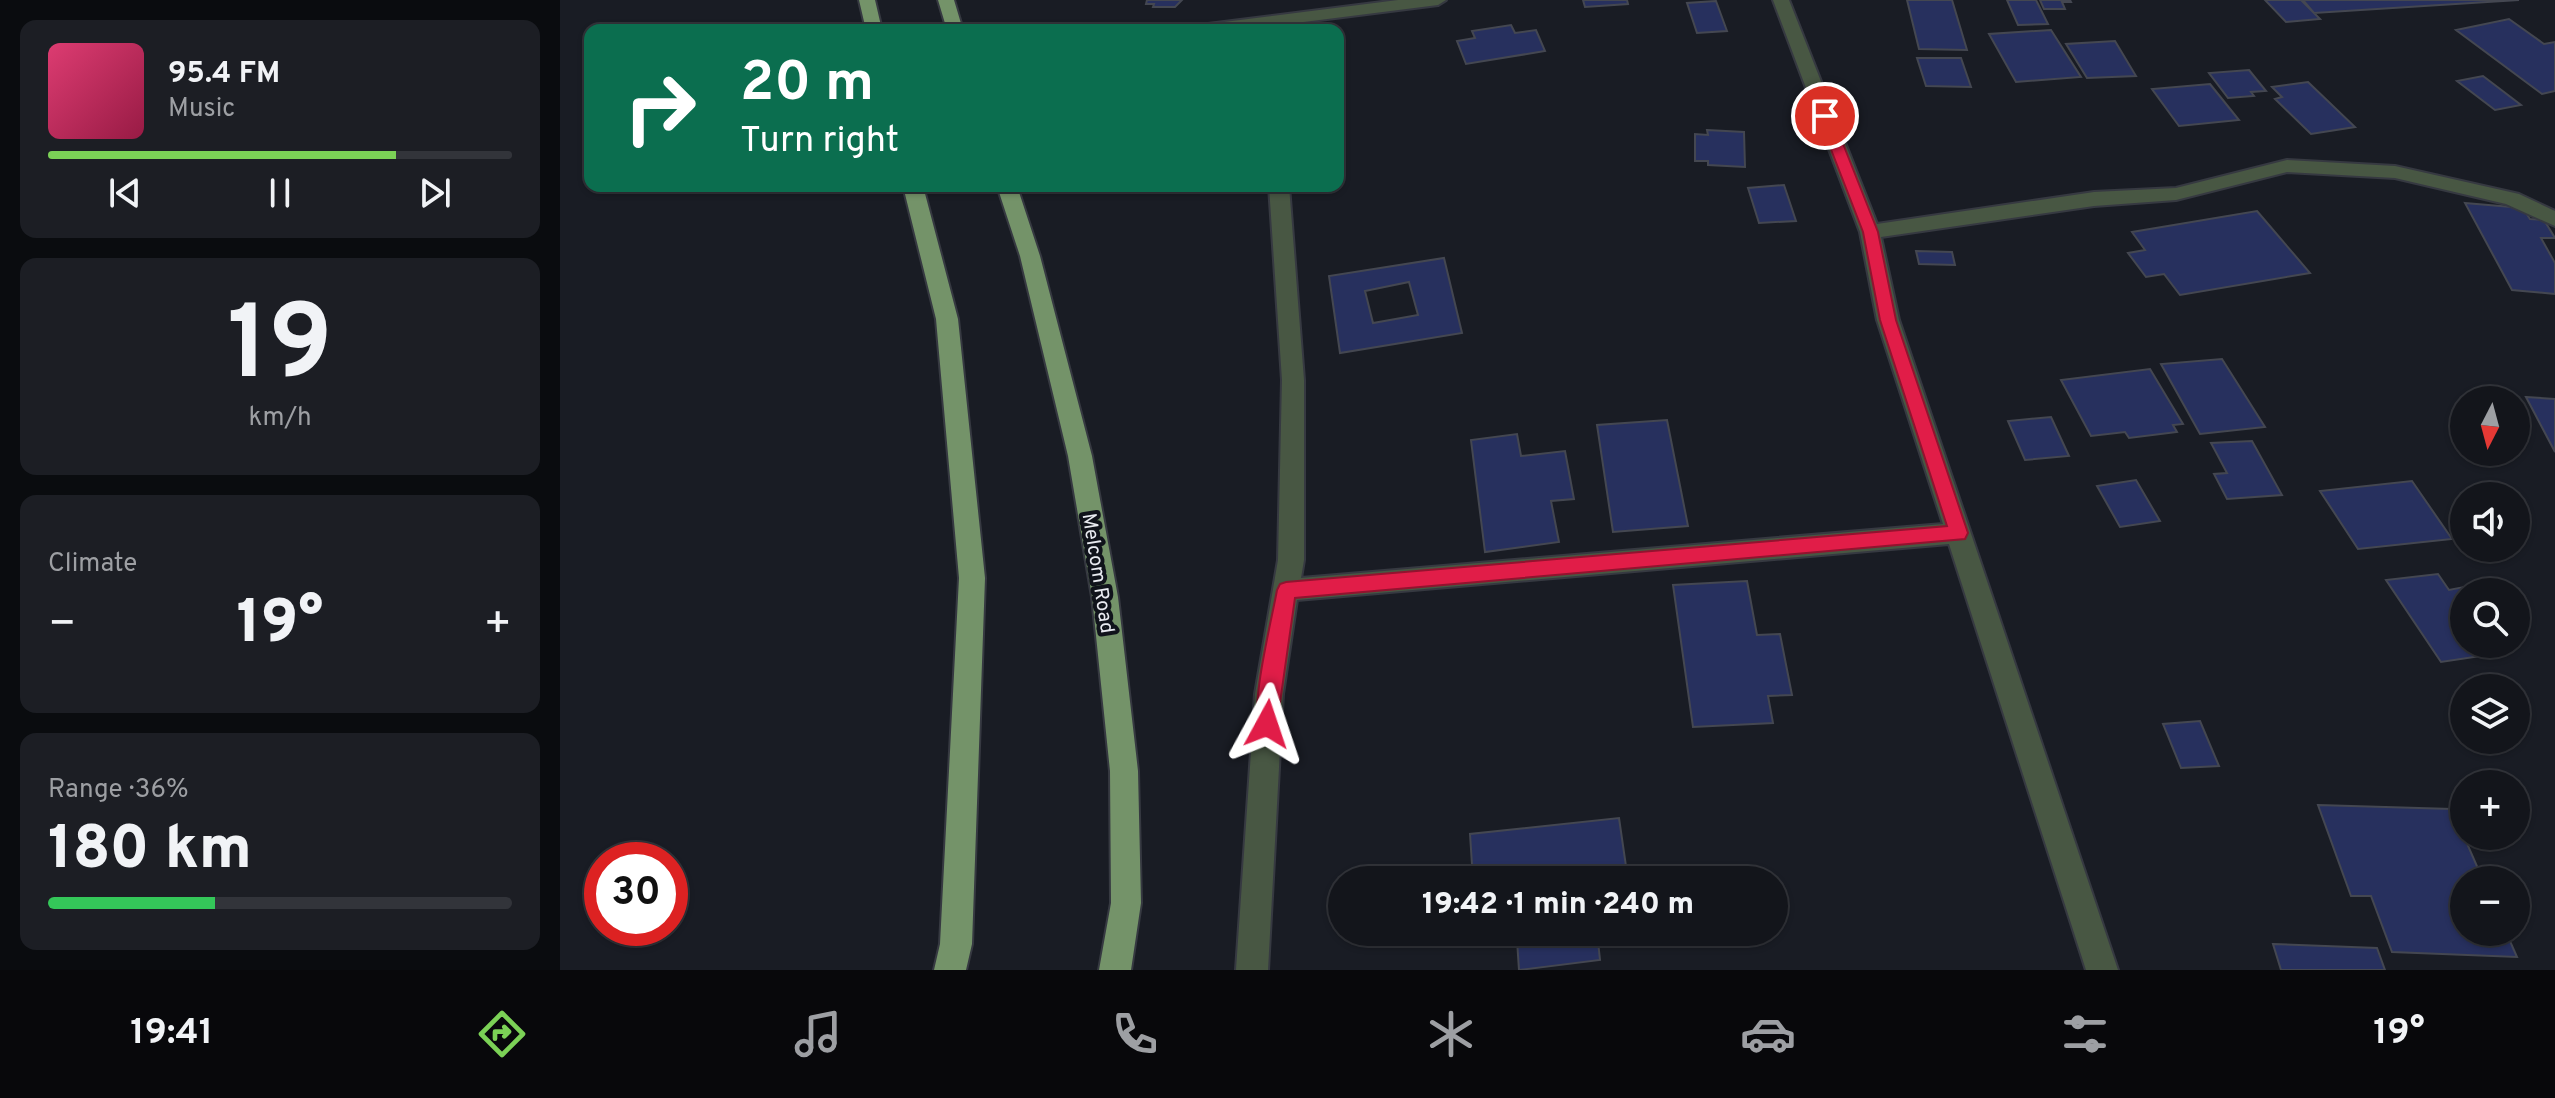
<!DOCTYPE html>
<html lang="en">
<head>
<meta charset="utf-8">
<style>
	:root { --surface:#13151b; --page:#1c1e24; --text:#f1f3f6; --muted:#9d9fa3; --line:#32343a; --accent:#7bd156 }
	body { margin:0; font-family:Overpass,sans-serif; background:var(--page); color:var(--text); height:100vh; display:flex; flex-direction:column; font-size:30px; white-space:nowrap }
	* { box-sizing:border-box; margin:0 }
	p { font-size:26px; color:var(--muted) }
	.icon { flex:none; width:44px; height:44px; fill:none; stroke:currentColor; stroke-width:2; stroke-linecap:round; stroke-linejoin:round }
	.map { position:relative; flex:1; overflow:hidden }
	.sheet { display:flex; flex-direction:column; gap:20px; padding:20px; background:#0a0c0f; width:560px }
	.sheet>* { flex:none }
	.guide { position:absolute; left:24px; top:24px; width:760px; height:168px; border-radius:16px; box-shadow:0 2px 6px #0004,0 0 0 2px var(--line); background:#0b6e4f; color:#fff; overflow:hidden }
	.needle { width:52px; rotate:186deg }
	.fabs { position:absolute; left:1890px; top:386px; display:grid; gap:16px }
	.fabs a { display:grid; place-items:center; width:80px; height:80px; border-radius:50%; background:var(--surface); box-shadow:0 2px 6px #0004,0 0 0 2px var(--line); font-size:40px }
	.speed { position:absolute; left:24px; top:842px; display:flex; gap:16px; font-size:40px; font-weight:700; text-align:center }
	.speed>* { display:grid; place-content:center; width:104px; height:104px; border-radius:50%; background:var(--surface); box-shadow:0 2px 6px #0004,0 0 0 2px var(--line); line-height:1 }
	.speed .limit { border:12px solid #d22; background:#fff; color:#111 }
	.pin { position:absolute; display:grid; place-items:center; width:68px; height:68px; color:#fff; margin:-34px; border:4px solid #fff; border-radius:50%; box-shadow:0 2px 8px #0007 }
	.me { position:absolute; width:88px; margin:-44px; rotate:5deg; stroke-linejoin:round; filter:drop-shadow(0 0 6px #0008) }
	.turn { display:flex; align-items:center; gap:28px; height:168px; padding:0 24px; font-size:36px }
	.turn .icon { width:104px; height:104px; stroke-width:2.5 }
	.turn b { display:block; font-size:56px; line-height:68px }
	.big { font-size:60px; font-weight:800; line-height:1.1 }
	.sheet .card { flex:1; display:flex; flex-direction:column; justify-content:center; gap:12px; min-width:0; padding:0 28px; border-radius:16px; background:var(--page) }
	.sheet .dial { align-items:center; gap:0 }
	.dial b { font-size:104px; line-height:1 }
	.song { display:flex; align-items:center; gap:24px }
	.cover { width:96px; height:96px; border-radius:12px; background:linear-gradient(135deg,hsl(340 70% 55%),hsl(340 70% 35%)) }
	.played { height:8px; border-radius:4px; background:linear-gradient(90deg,var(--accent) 75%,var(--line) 75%) }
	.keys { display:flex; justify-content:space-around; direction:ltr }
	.heat { display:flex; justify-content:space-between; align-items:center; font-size:44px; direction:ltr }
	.charge { height:12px; border-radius:6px; background:linear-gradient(90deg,#34c759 36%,var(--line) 0) }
	.trip { position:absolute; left:768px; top:866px; width:460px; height:80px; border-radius:40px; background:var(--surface); box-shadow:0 2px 6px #0004,0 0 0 2px var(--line); font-weight:800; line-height:80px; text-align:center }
	.menu { display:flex; height:128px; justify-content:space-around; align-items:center; background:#08080b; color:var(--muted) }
	.menu .icon { width:56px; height:56px }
	.menu .current { color:var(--accent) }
	.menu b { font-size:36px; color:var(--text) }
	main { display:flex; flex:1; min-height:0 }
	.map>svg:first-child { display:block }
</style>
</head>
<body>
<main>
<section class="sheet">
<div class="card">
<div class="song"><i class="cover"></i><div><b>95.4 FM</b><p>Music</p></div></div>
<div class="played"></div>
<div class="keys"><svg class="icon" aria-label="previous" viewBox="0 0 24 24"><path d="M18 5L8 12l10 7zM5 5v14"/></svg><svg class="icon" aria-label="pause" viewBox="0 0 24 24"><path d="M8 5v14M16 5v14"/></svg><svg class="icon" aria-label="next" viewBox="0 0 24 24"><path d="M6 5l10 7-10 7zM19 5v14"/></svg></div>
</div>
<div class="card dial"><b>19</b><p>km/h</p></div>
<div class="card"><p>Climate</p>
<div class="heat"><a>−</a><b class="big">19°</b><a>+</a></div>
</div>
<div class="card"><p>Range · 36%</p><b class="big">180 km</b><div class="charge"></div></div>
</section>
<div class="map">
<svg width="1995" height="970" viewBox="0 0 1995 970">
	<rect width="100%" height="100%" fill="#191c24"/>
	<path fill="#27305e" stroke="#444751" stroke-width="2" fill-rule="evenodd" d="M587,0h35l-7,7h-22l1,-3h-8z
		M1023,0h44l1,4 -43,3z
		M1347,0h45l15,50 -48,-1z
		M1447,0h29l12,24 -30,1z
		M1480,0h30l1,2h-9l3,7h-21z
		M1705,0h36l19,19 -34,3z
		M1743,0h216l-205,13z
		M1156,1l11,30 -30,2 -10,-30z
		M1949,19l35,25 11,-2v49l-13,3 -86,-64z
		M951,25l4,8 21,-3 9,21 -79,13 -9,-23 18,-3 -3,-7z
		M1491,30l30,47 -65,5 -27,-48z
		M1555,41l21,35 -49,2 -21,-34z
		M1357,58h44l10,29 -45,-1z
		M1689,70l17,21 -15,1 3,4 -26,2 -19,-25z
		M1923,76l38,29 -26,5 -38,-29z
		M1748,82l47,45 -44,7 -36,-35 7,-2 -10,-10z
		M1650,84l29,36 -60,6 -27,-37z
		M1147,130l37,2 1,35 -37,-2v-4h-13v-27l13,1z
		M1224,185l12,36 -37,2 -11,-35z
		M1905,203l58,5 7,11 14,1 11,18h-14l14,25v31l-43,-4z
		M1697,211l53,62 -130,22 -16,-21 -18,3 -18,-24 17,-3 -13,-18z
		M1356,251l36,1 3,13 -36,-1z
		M884,258l18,75 -122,20 -11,-77zM849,282l9,33 -45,8 -8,-32z
		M1662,359l43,68 -65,7 -39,-70z
		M1590,369l33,55 -10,1 4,7 -48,6 -4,-6 -34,4 -30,-56z
		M1966,397l29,2v53z
		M1491,417l18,39 -44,4 -17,-39z
		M1107,420l21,106 -75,6 -16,-107z
		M957,434l4,22 44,-5 9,48 -23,2 8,41 -74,10 -14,-112z
		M1692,441l30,54 -55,4 -13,-25 13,-1 -16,-30z
		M1576,480l24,41 -40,6 -23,-41z
		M1852,481l40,58 -94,10 -38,-58z
		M1878,574l11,16 15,-3 3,5h-3v52h23l7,10 -53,8 -55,-82z
		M1187,581l10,54 23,-1 12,61 -24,1 5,27 -80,4 -20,-142z
		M1640,721l19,45 -38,2 -18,-44z
		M1758,805l134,4 31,71h-19v52h42l11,25 -125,-5 -21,-56h-20z
		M1059,818l9,62h-155l-3,-46z
		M916,932h121l3,28 -81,10 -2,-30 -40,4z
		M1713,944l104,4 8,22h-104z"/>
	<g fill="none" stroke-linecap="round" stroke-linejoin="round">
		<g stroke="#363941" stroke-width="4">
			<path id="minor" d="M838,0h48l-8,5 -198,25h-48l8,-5z
				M1213,0h16l88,224 217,-32 82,-4 111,-28 108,6 124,28 36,17v15l-49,-22 -111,-26 -108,-6 -111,28 -82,6 -213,31 18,83 219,650h-32l-137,-426 -652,56 -14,94 -15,276h-32l19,-276 23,-134 4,-180 -13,-194h20l15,194v180l-3,18 642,-54 -66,-204 -17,-88z"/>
		</g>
		<g stroke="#363941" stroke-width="4">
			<path id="major" d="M299,0h16l7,30h-16z
				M378,0h16l9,30h-16z
				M343,186h20l35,133 27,259 -13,366 -6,26h-32l6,-26 19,-366 -23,-259z
				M437,186h20l23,70 52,200 26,141 20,174 3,132 -10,67h-32l12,-67 -1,-132 -18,-174 -24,-141 -48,-200z"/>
		</g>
		<use href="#minor" fill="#485743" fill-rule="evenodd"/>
		<use href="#major" fill="#749369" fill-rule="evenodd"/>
	</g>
	<path fill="#e11d48" stroke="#92132f" stroke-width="2" d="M1265,112l7,4 46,116 18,88 72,213 -3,6 -670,59 -18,126 -3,7 -7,3 -7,-3c-11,-23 12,-112 17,-141l3,-6 6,-2 661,-56 -67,-206 -17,-88 -45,-116z"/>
	<g text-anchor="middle" stroke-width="8" stroke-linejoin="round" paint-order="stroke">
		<g font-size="20" fill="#e9ebf1" stroke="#10131b">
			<text transform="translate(539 573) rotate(81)" y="7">Melcom Road</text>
		</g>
	</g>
</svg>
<div class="fabs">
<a><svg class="needle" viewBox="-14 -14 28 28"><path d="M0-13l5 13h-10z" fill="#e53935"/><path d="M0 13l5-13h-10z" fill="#9d9fa3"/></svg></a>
<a><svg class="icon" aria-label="sound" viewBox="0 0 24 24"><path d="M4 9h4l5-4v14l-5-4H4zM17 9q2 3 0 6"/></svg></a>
<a><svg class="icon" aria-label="search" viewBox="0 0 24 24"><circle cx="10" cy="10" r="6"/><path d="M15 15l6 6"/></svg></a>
<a><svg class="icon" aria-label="layers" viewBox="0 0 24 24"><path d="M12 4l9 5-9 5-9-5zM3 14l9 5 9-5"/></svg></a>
<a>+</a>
<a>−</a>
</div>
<div class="speed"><div class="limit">30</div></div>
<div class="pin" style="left:1265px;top:116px;background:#d93025"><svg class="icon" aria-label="arrive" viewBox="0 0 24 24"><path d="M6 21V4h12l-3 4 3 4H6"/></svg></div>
<svg class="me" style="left:707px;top:724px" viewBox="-20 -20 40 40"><path d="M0-17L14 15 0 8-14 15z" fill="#e11d48" stroke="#fff" stroke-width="4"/></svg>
<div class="trip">19:42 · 1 min · 240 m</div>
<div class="guide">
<div class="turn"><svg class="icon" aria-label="right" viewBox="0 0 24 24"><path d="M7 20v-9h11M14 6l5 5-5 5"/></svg><div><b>20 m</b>Turn right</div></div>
</div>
</div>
</main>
<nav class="menu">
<b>19:41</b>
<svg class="icon current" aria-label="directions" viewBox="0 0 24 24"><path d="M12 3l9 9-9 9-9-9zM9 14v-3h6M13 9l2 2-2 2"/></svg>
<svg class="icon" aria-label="music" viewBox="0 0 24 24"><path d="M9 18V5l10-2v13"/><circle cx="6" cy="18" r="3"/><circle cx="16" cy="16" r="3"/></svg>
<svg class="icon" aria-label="phone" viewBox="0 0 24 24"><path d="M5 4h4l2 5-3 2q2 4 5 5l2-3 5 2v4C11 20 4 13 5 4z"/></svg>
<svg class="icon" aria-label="climate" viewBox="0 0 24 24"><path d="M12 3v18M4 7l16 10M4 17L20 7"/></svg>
<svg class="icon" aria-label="car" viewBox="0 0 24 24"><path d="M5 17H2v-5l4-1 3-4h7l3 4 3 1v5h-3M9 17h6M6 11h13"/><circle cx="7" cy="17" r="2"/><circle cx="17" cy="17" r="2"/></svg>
<svg class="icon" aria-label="filters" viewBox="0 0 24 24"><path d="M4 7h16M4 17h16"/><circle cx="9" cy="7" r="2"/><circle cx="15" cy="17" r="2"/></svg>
<b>19°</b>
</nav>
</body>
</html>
